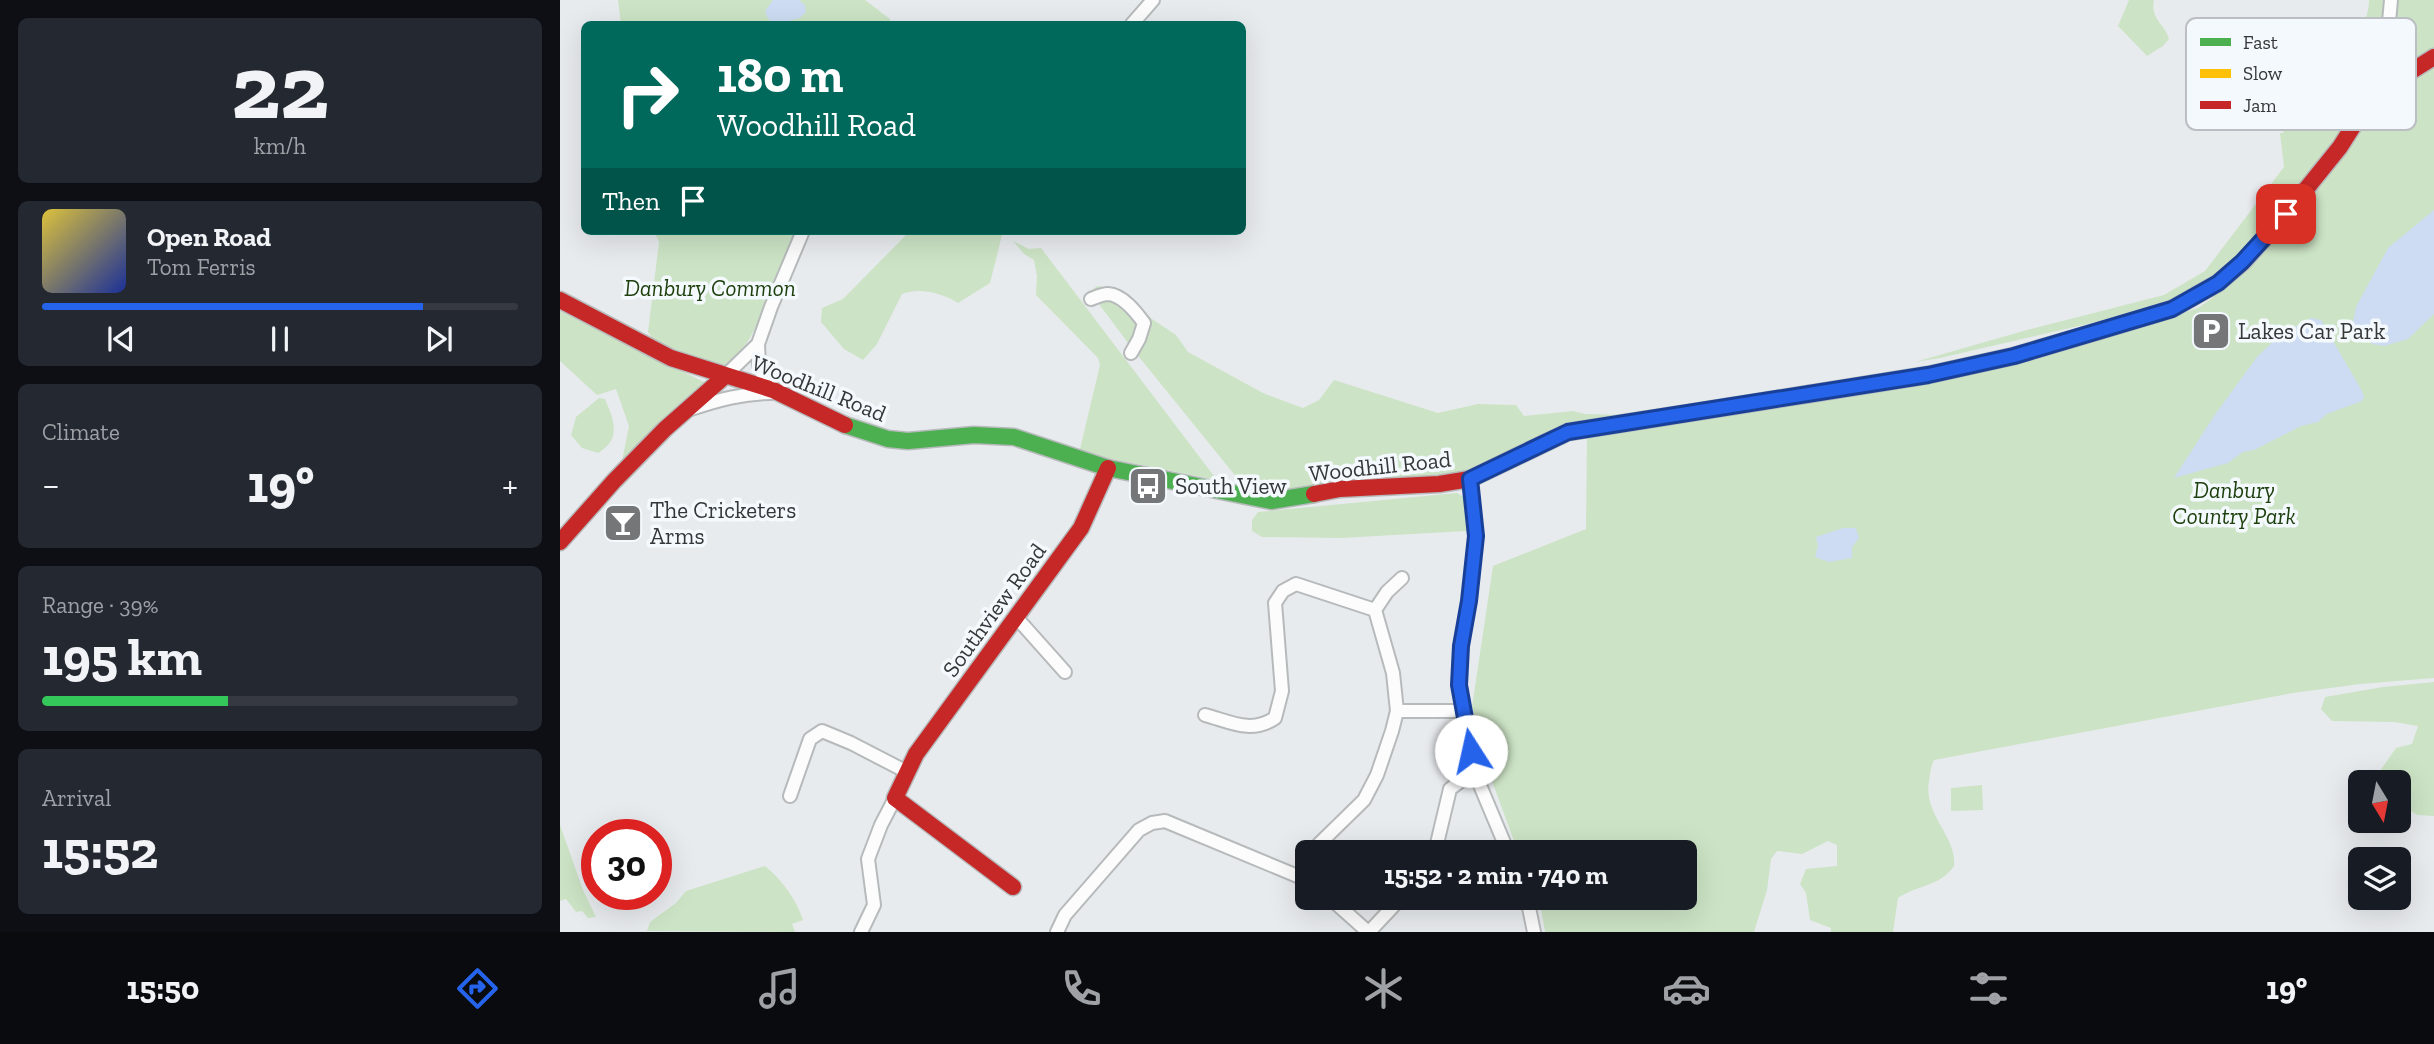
<!DOCTYPE html>
<html lang="en">
<head>
<meta charset="utf-8">
<style>
	:root { --surface:#171b24; --page:#242831; --text:#f1f3f6; --muted:#9ea1a6; --line:#363941; --accent:#2563eb }
	body { margin:0; font-family:"Zilla Slab",serif; background:var(--page); color:var(--text); height:100vh; display:flex; flex-direction:column; font-size:26px; white-space:nowrap }
	* { box-sizing:border-box; margin:0 }
	p { font-size:23px; color:var(--muted) }
	.icon { flex:none; width:38px; height:38px; fill:none; stroke:currentColor; stroke-width:2; stroke-linecap:round; stroke-linejoin:round }
	.map { position:relative; flex:1; overflow:hidden }
	.sheet { display:flex; flex-direction:column; gap:18px; padding:18px; background:#0d0f14; width:560px }
	.sheet>* { flex:none }
	.hud { position:absolute; left:21px; top:21px; width:665px; height:214px; border-radius:10px; box-shadow:0 7px 28px #0002; background:#00695c; color:#fff; overflow:hidden }
	.needle { width:46px; rotate:170deg }
	.fabs { position:absolute; left:1788px; top:770px; display:grid; gap:14px }
	.fabs a { display:grid; place-items:center; width:63px; height:63px; border-radius:10px; background:var(--surface); box-shadow:0 7px 28px #0002; font-size:35px }
	.speed { position:absolute; left:21px; top:819px; display:flex; gap:14px; font-size:35px; font-weight:700; text-align:center }
	.speed>* { display:grid; place-content:center; width:91px; height:91px; border-radius:50%; background:var(--surface); box-shadow:0 7px 28px #0002; line-height:1 }
	.speed .limit { border:10px solid #d22; background:#fff; color:#111 }
	.pin { position:absolute; display:grid; place-items:center; width:60px; height:60px; color:#fff; margin:-30px; border-radius:14px; box-shadow:0 4px 10px #0006 }
	.me { position:absolute; width:77px; margin:-38px; rotate:350deg; stroke-linejoin:round; filter:drop-shadow(0 0 5px #0008) }
	.turn { display:flex; align-items:center; gap:24px; height:147px; padding:0 21px; font-size:32px }
	.turn .icon { width:91px; height:91px; stroke-width:2.5 }
	.turn b { display:block; font-size:49px; line-height:60px }
	.then { display:flex; align-items:center; height:66px; padding:0 21px; background:#0003; gap:14px; font-size:26px }
	.big { font-size:52px; font-weight:800; line-height:1.1 }
	.sheet .widget { flex:1; display:flex; flex-direction:column; justify-content:center; gap:10px; min-width:0; padding:0 24px; border-radius:10px; background:var(--page) }
	.sheet .dial { align-items:center; gap:0 }
	.dial b { font-size:91px; line-height:1 }
	.song { display:flex; align-items:center; gap:21px }
	.cover { width:84px; height:84px; border-radius:10px; background:linear-gradient(135deg,hsl(50 70% 55%),hsl(230 70% 35%)) }
	.played { height:7px; border-radius:4px; background:linear-gradient(90deg,var(--accent) 80%,var(--line) 80%) }
	.keys { display:flex; justify-content:space-around; direction:ltr }
	.heat { display:flex; justify-content:space-between; align-items:center; font-size:38px; direction:ltr }
	.charge { height:10px; border-radius:5px; background:linear-gradient(90deg,#34c759 39%,var(--line) 0) }
	.trip { position:absolute; left:735px; top:840px; width:402px; height:70px; border-radius:10px; background:var(--surface); box-shadow:0 7px 28px #0002; font-weight:800; line-height:70px; text-align:center }
	.tabs { display:flex; height:112px; justify-content:space-around; align-items:center; background:#090b0e; color:var(--muted) }
	.tabs .icon { width:49px; height:49px }
	.tabs .on { color:var(--accent) }
	.tabs b { font-size:32px; color:var(--text) }
	main { display:flex; flex:1; min-height:0 }
	.map>svg:first-child { display:block }
</style>
</head>
<body>
<main>
<section class="sheet">
<div class="widget dial"><b>22</b><p>km/h</p></div>
<div class="widget">
<div class="song"><i class="cover"></i><div><b>Open Road</b><p>Tom Ferris</p></div></div>
<div class="played"></div>
<div class="keys"><svg class="icon" aria-label="previous" viewBox="0 0 24 24"><path d="M18 5L8 12l10 7zM5 5v14"/></svg><svg class="icon" aria-label="pause" viewBox="0 0 24 24"><path d="M8 5v14M16 5v14"/></svg><svg class="icon" aria-label="next" viewBox="0 0 24 24"><path d="M6 5l10 7-10 7zM19 5v14"/></svg></div>
</div>
<div class="widget"><p>Climate</p>
<div class="heat"><a>−</a><b class="big">19°</b><a>+</a></div>
</div>
<div class="widget"><p>Range · 39%</p><b class="big">195 km</b><div class="charge"></div></div>
<div class="widget"><p>Arrival</p><b class="big">15:52</b></div>
</section>
<div class="map">
<svg width="1874" height="932" viewBox="0 0 1874 932">
	<rect width="100%" height="100%" fill="#e8ebee"/>
	<path fill="#cce3c5" d="M58,0h247l25,19 1,5h-270z
		M1569,0h25c-4,19 10,23 15,39l-6,7 -16,10 -29,-30z
		M1809,0h18l-1,18 -11,36 -9,39 -35,58 -110,123 -29,26 -252,58 -25,4 112,-32 137,-35 41,-24 79,-104 -4,-34h3l16,-57 18,-18 6,-21c8,-3 15,1 23,1 17,-1 23,-25 23,-38z
		M1836,0h38v54l-48,26 -4,-6z
		M1874,63v615l-74,6 -67,9 -359,67c-3,6 -4,14 -5,21 -6,34 28,55 25,85 -13,20 -37,19 -56,32l-5,34h-62v-4l-21,-8 -4,-27 -6,-9 6,-15 31,-3v-21l-9,-4 -26,13 -25,-3 -6,8 -4,31 -13,42h-209l-6,-34h146v-46h-167l-30,-82 -16,-63 21,-141 93,-37 1,-94 441,-76 98,-27 72,-24 13,-9 53,-54 113,-148z
		M94,231h145c-8,14 -16,29 -23,44 -16,34 -19,70 -54,92l-67,-25 -7,-10 11,-90z
		M350,231h93l-13,52 -32,20c-15,-10 -39,-16 -56,-9l-25,50 -14,16 -19,-11 -23,-27 1,-14 21,-9z
		M453,241l16,8 12,-1 176,232 -106,-21 -31,-10 20,-84 -2,-7 -62,-63 1,-19 -3,-16 -10,-6z
		M537,286l7,1 72,48 12,17 75,41 40,15 16,-8 15,-20 104,33 40,-9 38,1 8,11 49,-5 12,3 87,2 -118,12 -18,14 -61,28 -34,9 -179,14 -16,-4 -115,-142 -41,-55z
		M0,311l150,74 -89,81 8,-40 -13,-37 -19,6 -37,-34z
		M39,398l6,1c9,21 17,40 -7,54l-16,-5 -11,-13 5,-18z
		M897,493l10,6 2,31 -2,4 -1,-3 -125,7 -79,-1 -10,-6v-11l6,-8z
		M1874,682v134l-17,-1 -18,-12v-21l-26,-1 23,-33 16,-4 6,-18 -24,-4 -62,-1 -11,-12 4,-12 58,-10z
		M1422,785l1,25 -32,1v-23z
		M0,825l23,65 13,27 -8,1 -6,-7 -6,1 -10,-13 -6,2z
		M205,866c18,15 31,33 38,54l-11,4 3,8 -148,-1 3,-9 26,-19 10,-12z"/>
	<path fill="#cddcf2" d="M213,0h26l6,5 1,7 -6,6 -23,6 -9,-5 -3,-8z
		M1874,210v104l-26,25 -24,7 -12,-2 -19,-22 3,-15 32,-59z
		M1751,318l10,2 41,71 2,6 -2,4 -35,13 -9,8 -17,4 -47,24 -11,2 -15,11 -54,15 40,-62 43,-59 22,-21z
		M1283,528h13l3,10 -7,9v11l-23,4 -14,-5 3,-11 -2,-9z"/>
	<g fill="none" stroke-linecap="round" stroke-linejoin="round">
		<g stroke="#b7babb" stroke-width="16">
			<path id="street" d="M572,24l21,-24
				M1813,95l16,-73 2,-22
				M531,299c5,-2 12,-5 17,-5 15,1 28,18 36,29l-5,16 -8,14
				M165,376l33,-32
				M212,390l-8,-11 -5,-13 -1,-22 13,-37 32,-76
				M131,409c27,-9 52,-16 81,-16
				M910,479l6,57 -7,65 -8,45 -2,39 15,86 34,81
				M456,617l49,55
				M837,711h67
				M645,715c26,7 46,19 70,3l7,-27 -7,-88 8,-12 13,-7 79,26
				M230,796l20,-57 12,-8 29,12 56,29
				M756,852l3,-8 45,-44 13,-25 15,-44 5,-20 -4,-38 -18,-63 12,-18 15,-14
				M875,852l15,-63 24,-18
				M770,898l38,34
				M967,898l7,34
				M301,932l13,-27 -6,-46 13,-34 14,-27
				M497,932l8,-17 74,-85 13,-7 13,-2 142,59
				M809,932l32,-34"/>
		</g>
		<g stroke="#b7babb" stroke-width="19">
			<path id="fast" d="M285,425l43,14 20,2 66,-6 40,2 94,31 163,33 43,-7"/>
		</g>
		<g stroke="#b7babb" stroke-width="19">
			<path id="slow" d="M1249,394l119,-19 86,-19 85,-25"/>
		</g>
		<g stroke="#b7babb" stroke-width="19">
			<path id="jam" d="M0,300l111,58 102,32 72,35
				M1539,331l73,-22 46,-26 25,-21 43,-48 54,-67 33,-52 61,-38
				M754,494l26,-5 99,-5 31,-5 98,-47 241,-38
				M0,542l54,-61 51,-52 60,-53
				M453,887l-118,-89 21,-44 165,-226 27,-60"/>
		</g>
		<use href="#street" stroke="#fcfcfc" stroke-width="12"/>
		<use href="#fast" stroke="#4caf50" stroke-width="16"/>
		<use href="#slow" stroke="#ffc107" stroke-width="16"/>
		<use href="#jam" stroke="#c62828" stroke-width="16"/>
	</g>
	<g fill="none" stroke-linecap="round" stroke-linejoin="round">
		<g stroke="#184099" stroke-width="18">
			<path id="route" d="M911,751l-12,-66 2,-39 8,-45 7,-65 -6,-57 98,-47 360,-57 86,-19 158,-47 46,-26 24,-21 44,-48"/>
		</g>
		<use href="#route" stroke="#2563eb" stroke-width="12"/>
	</g>
	<defs>
		<g id="parking-square" transform="scale(2.0125)"><rect x="-9" y="-9" width="18" height="18" rx="4" fill="#747678" stroke="#f4f9fe"/><path d="M-3.5-5.5H1a3.5 3.5 0 0 1 0 7H-1V5.5H-3.5ZM-1-3.4V-.6H.8a1.4 1.4 0 0 0 0-2.8Z" fill="#fff"/></g>
		<g id="bus-square" transform="scale(2.0125)"><rect x="-9" y="-9" width="18" height="18" rx="4" fill="#747678" stroke="#f4f9fe"/><path d="M-5-6H5V4H4V6H2V4H-2V6H-4V4H-5ZM-3.5-4V0h7V-4ZM-3.5 1.2v1.5H-2V1.2ZM2 1.2v1.5H3.5V1.2Z" fill="#fff"/></g>
		<g id="bar-square" transform="scale(2.0125)"><rect x="-9" y="-9" width="18" height="18" rx="4" fill="#747678" stroke="#f4f9fe"/><path d="M-6-5H6L.8 .8V4.5H3.5V6h-7V4.5H-.8V.8Z" fill="#fff"/></g>
	</defs>
	<g fill-rule="evenodd">
		<use href="#parking-square" x="1651" y="331"/>
		<use href="#bus-square" x="588" y="486"/>
		<use href="#bar-square" x="63" y="523"/>
	</g>
	<g text-anchor="middle" stroke-width="7" stroke-linejoin="round" paint-order="stroke">
		<g font-size="23" font-style="italic" fill="#1e400c" stroke="#f4f9fe">
			<text x="150" y="296">Danbury Common</text>
			<text x="1674" y="498">Danbury<tspan x="1674" dy="26">Country Park</tspan></text>
		</g>
		<g font-size="23" fill="#353739" stroke="#f4f9fe" text-anchor="start">
			<text x="1678" y="339">Lakes Car Park</text>
			<text x="615" y="494">South View</text>
			<text x="90" y="518">The Cricketers<tspan x="90" dy="26">Arms</tspan></text>
		</g>
		<g font-size="23" fill="#353739" stroke="#f4f9fe">
			<text transform="translate(259 388) rotate(22)" y="8">Woodhill Road</text>
			<text transform="translate(820 466) rotate(-6)" y="8">Woodhill Road</text>
			<text transform="translate(434 610) rotate(-54)" y="8">Southview Road</text>
		</g>
	</g>
	<rect x="1626" y="18" width="230" height="112" rx="10" fill="#f4f9fe" stroke="#bbbfc3" stroke-width="2"/>
	<rect x="1640" y="38" width="31" height="8" fill="#4caf50"/>
	<rect x="1640" y="69" width="31" height="9" fill="#ffc107"/>
	<rect x="1640" y="101" width="31" height="8" fill="#c62828"/>
	<g font-size="19" fill="#353739">
		<text x="1683" y="49">Fast</text>
		<text x="1683" y="80">Slow</text>
		<text x="1683" y="112">Jam</text>
	</g>
</svg>
<div class="fabs">
<a><svg class="needle" viewBox="-14 -14 28 28"><path d="M0-13l5 13h-10z" fill="#e53935"/><path d="M0 13l5-13h-10z" fill="#9ea1a6"/></svg></a>
<a><svg class="icon" aria-label="layers" viewBox="0 0 24 24"><path d="M12 4l9 5-9 5-9-5zM3 14l9 5 9-5"/></svg></a>
</div>
<div class="speed"><div class="limit">30</div></div>
<div class="pin" style="left:1726px;top:214px;background:#d93025"><svg class="icon" aria-label="arrive" viewBox="0 0 24 24"><path d="M6 21V4h12l-3 4 3 4H6"/></svg></div>
<svg class="me" style="left:911px;top:751px" viewBox="-20 -20 40 40"><circle r="19" fill="#fff"/><path d="M0-13L10 11 0 6-10 11z" fill="#2563eb"/></svg>
<div class="trip">15:52 · 2 min · 740 m</div>
<div class="hud">
<div class="turn"><svg class="icon" aria-label="right" viewBox="0 0 24 24"><path d="M7 20v-9h11M14 6l5 5-5 5"/></svg><div><b>180 m</b>Woodhill Road</div></div>
<div class="then">Then<svg class="icon" aria-label="arrive" viewBox="0 0 24 24"><path d="M6 21V4h12l-3 4 3 4H6"/></svg></div>
</div>
</div>
</main>
<nav class="tabs">
<b>15:50</b>
<svg class="icon on" aria-label="directions" viewBox="0 0 24 24"><path d="M12 3l9 9-9 9-9-9zM9 14v-3h6M13 9l2 2-2 2"/></svg>
<svg class="icon" aria-label="music" viewBox="0 0 24 24"><path d="M9 18V5l10-2v13"/><circle cx="6" cy="18" r="3"/><circle cx="16" cy="16" r="3"/></svg>
<svg class="icon" aria-label="phone" viewBox="0 0 24 24"><path d="M5 4h4l2 5-3 2q2 4 5 5l2-3 5 2v4C11 20 4 13 5 4z"/></svg>
<svg class="icon" aria-label="climate" viewBox="0 0 24 24"><path d="M12 3v18M4 7l16 10M4 17L20 7"/></svg>
<svg class="icon" aria-label="car" viewBox="0 0 24 24"><path d="M5 17H2v-5l4-1 3-4h7l3 4 3 1v5h-3M9 17h6M6 11h13"/><circle cx="7" cy="17" r="2"/><circle cx="17" cy="17" r="2"/></svg>
<svg class="icon" aria-label="filters" viewBox="0 0 24 24"><path d="M4 7h16M4 17h16"/><circle cx="9" cy="7" r="2"/><circle cx="15" cy="17" r="2"/></svg>
<b>19°</b>
</nav>
</body>
</html>
